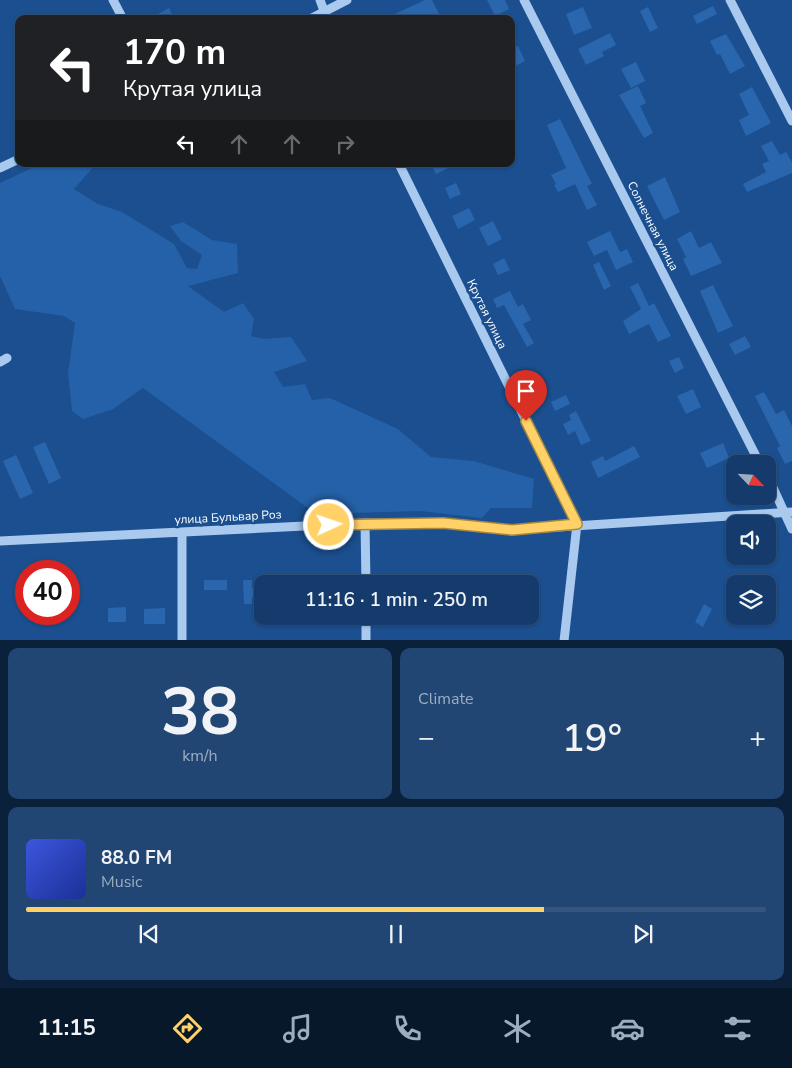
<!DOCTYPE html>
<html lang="en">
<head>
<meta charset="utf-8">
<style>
	:root { --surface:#143b6b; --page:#214673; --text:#f1f3f6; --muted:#9dadc1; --line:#33557e; --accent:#ffd166 }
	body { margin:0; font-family:"Nunito Sans",sans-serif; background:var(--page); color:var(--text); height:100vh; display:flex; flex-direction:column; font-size:19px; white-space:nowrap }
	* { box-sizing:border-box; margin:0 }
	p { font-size:16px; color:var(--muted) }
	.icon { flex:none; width:28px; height:28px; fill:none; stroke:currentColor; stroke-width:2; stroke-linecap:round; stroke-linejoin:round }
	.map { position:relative; height:640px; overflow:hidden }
	.details { display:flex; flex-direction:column; gap:8px; padding:8px; background:#0b203b; flex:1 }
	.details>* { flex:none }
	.guide { position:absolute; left:15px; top:15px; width:500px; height:152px; border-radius:10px; box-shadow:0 1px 4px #0004,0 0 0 1px var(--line); background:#202124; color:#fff; overflow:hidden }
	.needle { width:32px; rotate:115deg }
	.tools { position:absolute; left:726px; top:455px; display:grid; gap:10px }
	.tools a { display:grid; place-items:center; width:50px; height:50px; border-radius:10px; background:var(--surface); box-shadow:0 1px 4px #0004,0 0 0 1px var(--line); font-size:25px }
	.speed { position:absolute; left:15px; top:560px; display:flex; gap:10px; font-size:25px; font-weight:700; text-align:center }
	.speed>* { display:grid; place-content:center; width:65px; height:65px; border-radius:50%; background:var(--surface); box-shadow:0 1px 4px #0004,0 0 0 1px var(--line); line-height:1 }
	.speed .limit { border:8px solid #d22; background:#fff; color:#111 }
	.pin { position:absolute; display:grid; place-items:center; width:42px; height:42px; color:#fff; margin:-51px -21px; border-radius:50% 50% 50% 0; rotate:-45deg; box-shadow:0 0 5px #0007 }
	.pin .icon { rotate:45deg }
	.me { position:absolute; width:55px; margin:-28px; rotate:87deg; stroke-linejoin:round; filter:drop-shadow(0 0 4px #0008) }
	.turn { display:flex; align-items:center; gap:18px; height:105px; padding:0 25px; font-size:22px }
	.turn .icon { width:65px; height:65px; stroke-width:2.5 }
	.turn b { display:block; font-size:35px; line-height:42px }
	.lanes { display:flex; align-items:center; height:48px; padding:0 25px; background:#0003; justify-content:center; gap:25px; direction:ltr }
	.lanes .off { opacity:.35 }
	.big { font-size:38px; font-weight:600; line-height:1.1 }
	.details .widget { flex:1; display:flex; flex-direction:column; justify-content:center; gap:8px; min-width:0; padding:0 18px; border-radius:10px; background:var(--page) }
	.details .dial { align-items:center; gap:0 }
	.dial b { font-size:65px; line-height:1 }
	.song { display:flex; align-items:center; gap:15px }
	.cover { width:60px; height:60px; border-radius:8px; background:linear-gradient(135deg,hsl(230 70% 55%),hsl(230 70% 35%)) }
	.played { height:5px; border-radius:2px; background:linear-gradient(90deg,var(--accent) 70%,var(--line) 70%) }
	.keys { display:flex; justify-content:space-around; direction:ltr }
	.heat { display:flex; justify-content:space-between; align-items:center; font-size:28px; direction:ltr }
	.details .tiles { flex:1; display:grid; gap:8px; grid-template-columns:1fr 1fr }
	.widget:last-child { grid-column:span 2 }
	.trip { position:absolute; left:254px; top:575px; width:285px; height:50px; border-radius:10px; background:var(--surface); box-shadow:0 1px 4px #0004,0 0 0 1px var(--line); font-weight:600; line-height:50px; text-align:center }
	.dock { display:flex; height:80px; justify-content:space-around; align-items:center; background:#08182b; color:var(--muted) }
	.dock .icon { width:35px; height:35px }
	.dock .current { color:var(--accent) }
	.dock b { font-size:22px; color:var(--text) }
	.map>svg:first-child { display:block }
</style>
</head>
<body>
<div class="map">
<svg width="792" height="641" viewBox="0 0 792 641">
	<rect width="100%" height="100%" fill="#1b4f8f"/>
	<path fill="#2461a8" d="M59,164h37l-22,25 24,15 24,8 52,32 13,24 10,1 5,-14 -21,-14 -11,-15 13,-4 29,18 25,4 1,29 -50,13 36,26 19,-9 11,16 -3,17 13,3 27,-2 16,24 -33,11 9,15 22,-3 7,16 18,-2 68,31 33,28 43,4 60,18 -2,29h-41l-9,10 -62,-7 -104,3 -173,-126 -30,21 -30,10 -11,-8 -4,-38 7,-50 -11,-7 -49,-7 -15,-33v-93l36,-17h20z"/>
	<path fill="#2a66ad" d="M425,0h7l7,14 -10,5h-45z
		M487,0h18l4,9 -14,7z
		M713,6l4,8 -20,10 -4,-8z
		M583,7l9,21 -18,7 -8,-21z
		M648,7l10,21 -8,4 -10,-21z
		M169,8l5,11h-25z
		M610,33l6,12 -14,7 2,4 -18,9 -8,-16z
		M726,34l19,32 -15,8 -10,-20 -3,1 -7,-14z
		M518,46l7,15 -14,7v-19z
		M636,62l9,19 -14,7 -10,-19z
		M638,86l8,17 -6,3 13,27 -9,5 -25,-43z
		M752,87l19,36 -25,13 -7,-16 10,-5 -10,-21z
		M560,119l32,65 -5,2 10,19 -10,5 -12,-26 -17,8 -4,-7 2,-1 -5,-9 15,-7 -19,-43z
		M772,141l8,14 6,-3 6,10v11l-45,19 -4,-8 23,-12 -4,-8 7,-3 -8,-15z
		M431,164h26l-21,10z
		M665,177l15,35 -16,8 -17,-34z
		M456,183l5,11 -11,5 -5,-11z
		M469,208l6,12 -17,9 -6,-13z
		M493,221l9,18 -14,7 -9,-18z
		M610,231l10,21 7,-3 6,13 -17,8 -9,-20 -13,6 -7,-14z
		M691,231l8,17 12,-6 11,21 -31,13 -8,-17 3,-2 -9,-18z
		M504,258l6,12 -12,5 -5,-11z
		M599,262l12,24 -7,4 -11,-25z
		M638,283l11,23 5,-3 17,33 -13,6 -9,-18 -20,10 -6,-13 18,-12 -11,-22z
		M713,285l20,41 -15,7 -18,-42z
		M510,291l8,16 5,-3 8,16 -8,4 11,19 -7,4 -23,-42 -7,3 -4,-9z
		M745,336l6,11 -16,8 -6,-11z
		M679,357l5,11 -9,5 -6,-12z
		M693,389l8,18 -15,7 -9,-18z
		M764,392l12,22 8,-4 8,16v35l-7,3 -8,-16 3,-2 -25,-50z
		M566,395l4,9 -15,7 -4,-9z
		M576,411l15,30 -10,4 -6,-14 -7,4 -5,-11 8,-4 -2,-5z
		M45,442l16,36 -12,6 -16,-37z
		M723,443l6,15 -22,10 -7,-15z
		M634,446l6,11 -42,21 -7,-16 12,-6 2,5z
		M16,455l17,38 -13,6 -17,-38z
		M204,580h23v10h-23z
		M243,580h9v8h10v9h-10v7h-8z
		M704,604l8,5 -9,18 -8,-5z
		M126,607v15h-18v-14z
		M165,608v16h-21v-15z"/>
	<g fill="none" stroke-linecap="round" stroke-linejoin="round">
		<path stroke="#a9c9ee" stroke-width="9" d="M113,0l10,19
			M320,0l7,19
			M524,0l236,464
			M730,0l62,121
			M310,19l37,-19
			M399,164l178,360
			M0,168l19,-9
			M0,362l7,-4
			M768,477l24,52
			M365,523l1,61
			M182,532v109
			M0,541l365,-18h78l69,7 280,-18
			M366,616v25
			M564,641l13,-117"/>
	</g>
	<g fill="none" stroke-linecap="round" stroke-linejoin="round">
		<g stroke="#a68842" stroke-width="12">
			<path id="route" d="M329,525l114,-2 69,7 65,-6 -51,-103"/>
		</g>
		<use href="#route" stroke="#ffd166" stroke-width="9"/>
	</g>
	<g text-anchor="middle" stroke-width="5" stroke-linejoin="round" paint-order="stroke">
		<g font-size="12" fill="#fff" stroke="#1b4f8f">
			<text transform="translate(653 226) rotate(63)" y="4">Солнечная улица</text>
			<text transform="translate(487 314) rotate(64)" y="4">Крутая улица</text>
			<text transform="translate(228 517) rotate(-3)" y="4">улица Бульвар Роз</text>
		</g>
	</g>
</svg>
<div class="tools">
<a><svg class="needle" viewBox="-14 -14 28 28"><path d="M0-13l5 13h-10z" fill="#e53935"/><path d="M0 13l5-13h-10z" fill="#9dadc1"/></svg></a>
<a><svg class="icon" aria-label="sound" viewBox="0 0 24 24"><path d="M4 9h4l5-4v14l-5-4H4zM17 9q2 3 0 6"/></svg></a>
<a><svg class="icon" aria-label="layers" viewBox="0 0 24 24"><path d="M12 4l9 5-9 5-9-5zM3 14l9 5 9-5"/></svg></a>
</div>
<div class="speed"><div class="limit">40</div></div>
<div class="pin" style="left:526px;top:421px;background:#d93025"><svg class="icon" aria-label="arrive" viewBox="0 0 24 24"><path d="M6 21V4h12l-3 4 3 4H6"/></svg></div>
<svg class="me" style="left:329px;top:525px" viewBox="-20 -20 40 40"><circle r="17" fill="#ffd166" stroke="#fff" stroke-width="3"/><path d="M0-11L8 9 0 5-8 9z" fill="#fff"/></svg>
<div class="trip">11:16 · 1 min · 250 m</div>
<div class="guide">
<div class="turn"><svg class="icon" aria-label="left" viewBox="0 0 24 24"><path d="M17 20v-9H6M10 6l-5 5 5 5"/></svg><div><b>170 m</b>Крутая улица</div></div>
<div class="lanes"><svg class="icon" aria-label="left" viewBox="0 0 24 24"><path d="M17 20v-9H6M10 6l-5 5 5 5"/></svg><svg class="icon off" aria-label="ahead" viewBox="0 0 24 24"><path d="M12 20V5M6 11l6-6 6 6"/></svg><svg class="icon off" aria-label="ahead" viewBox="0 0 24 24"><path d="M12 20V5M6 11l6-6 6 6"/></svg><svg class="icon off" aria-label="right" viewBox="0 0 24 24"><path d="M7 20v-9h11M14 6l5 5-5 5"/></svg></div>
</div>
</div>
<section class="details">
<div class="tiles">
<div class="widget dial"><b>38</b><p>km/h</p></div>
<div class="widget"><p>Climate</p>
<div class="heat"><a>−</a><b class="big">19°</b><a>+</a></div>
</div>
<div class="widget">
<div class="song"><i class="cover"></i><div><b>88.0 FM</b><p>Music</p></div></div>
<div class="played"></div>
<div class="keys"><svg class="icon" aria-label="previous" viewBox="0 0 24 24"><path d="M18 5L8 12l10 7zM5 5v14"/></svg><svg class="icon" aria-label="pause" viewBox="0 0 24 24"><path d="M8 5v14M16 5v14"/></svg><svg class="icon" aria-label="next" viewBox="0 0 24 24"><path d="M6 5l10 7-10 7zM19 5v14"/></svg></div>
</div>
</div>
</section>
<nav class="dock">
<b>11:15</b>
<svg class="icon current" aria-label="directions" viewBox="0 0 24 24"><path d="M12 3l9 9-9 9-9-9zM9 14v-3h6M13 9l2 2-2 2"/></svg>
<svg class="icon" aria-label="music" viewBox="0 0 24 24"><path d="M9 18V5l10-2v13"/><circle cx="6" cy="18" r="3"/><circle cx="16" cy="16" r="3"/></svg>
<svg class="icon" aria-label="phone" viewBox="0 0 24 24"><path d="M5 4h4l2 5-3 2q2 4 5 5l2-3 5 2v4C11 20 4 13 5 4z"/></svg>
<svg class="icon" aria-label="climate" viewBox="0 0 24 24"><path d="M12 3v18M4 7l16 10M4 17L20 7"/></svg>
<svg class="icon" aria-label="car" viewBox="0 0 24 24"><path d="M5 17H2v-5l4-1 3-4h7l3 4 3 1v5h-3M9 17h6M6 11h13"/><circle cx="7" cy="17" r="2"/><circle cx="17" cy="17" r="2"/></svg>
<svg class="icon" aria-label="filters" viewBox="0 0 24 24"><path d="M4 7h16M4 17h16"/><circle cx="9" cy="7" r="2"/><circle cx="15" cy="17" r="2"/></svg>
</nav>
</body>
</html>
